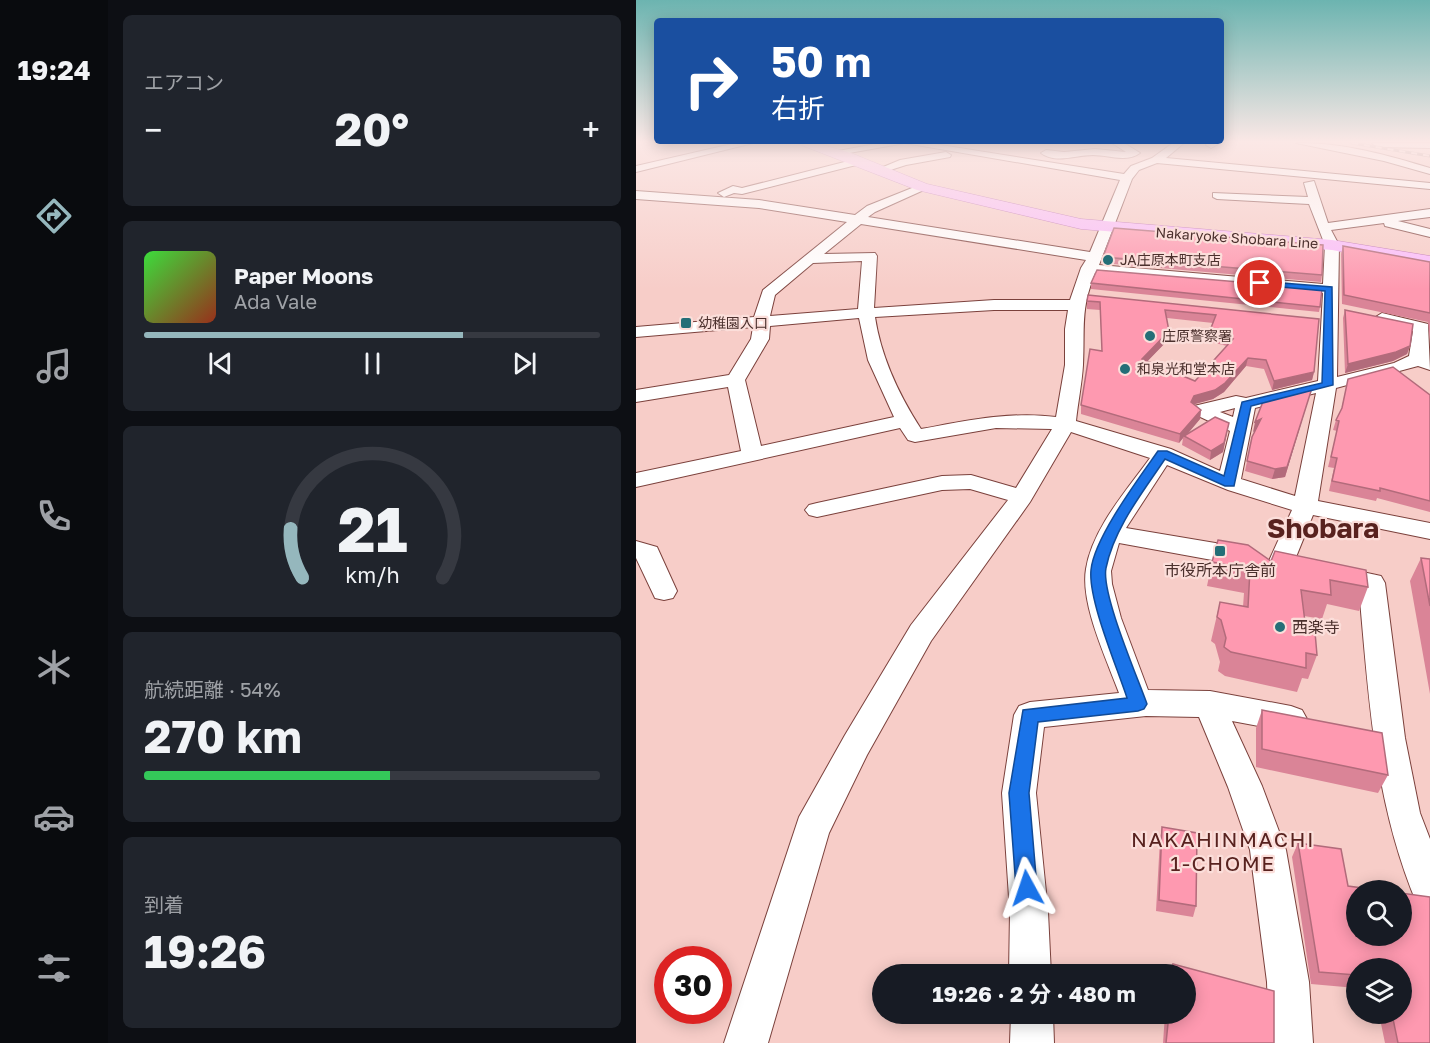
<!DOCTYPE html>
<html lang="ja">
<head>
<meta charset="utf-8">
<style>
	:root { --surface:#171b24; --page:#20242c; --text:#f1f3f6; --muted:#9ea1a6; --line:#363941; --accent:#95b7bd }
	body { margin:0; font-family:"Golos Text","Noto Sans JP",sans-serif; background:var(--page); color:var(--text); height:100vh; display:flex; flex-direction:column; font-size:22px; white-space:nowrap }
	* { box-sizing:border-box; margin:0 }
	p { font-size:20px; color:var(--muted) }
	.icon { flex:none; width:33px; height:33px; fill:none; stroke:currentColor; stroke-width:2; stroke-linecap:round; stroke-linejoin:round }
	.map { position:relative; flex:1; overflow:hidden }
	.panel { display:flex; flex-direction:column; gap:15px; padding:15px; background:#0d0f14; width:528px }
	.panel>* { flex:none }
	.banner { position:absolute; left:18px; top:18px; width:570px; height:126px; border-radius:6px; box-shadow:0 3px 15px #0003; background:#1a4fa0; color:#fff; overflow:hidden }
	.tools { position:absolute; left:710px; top:880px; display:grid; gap:12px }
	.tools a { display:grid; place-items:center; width:66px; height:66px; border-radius:50%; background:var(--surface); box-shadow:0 3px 15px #0003; font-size:30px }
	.speed { position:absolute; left:18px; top:946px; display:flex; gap:12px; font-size:30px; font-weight:700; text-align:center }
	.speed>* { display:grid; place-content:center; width:78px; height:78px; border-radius:50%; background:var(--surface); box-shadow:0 3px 15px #0003; line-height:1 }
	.speed .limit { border:9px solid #d22; background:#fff; color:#111 }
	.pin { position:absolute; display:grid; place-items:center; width:51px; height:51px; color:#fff; margin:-26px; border:3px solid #fff; border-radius:50%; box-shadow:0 2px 6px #0007 }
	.me { position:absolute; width:66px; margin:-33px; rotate:355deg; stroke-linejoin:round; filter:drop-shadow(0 0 4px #0008) }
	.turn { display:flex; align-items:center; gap:21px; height:126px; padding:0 18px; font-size:27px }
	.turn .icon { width:78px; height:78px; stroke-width:2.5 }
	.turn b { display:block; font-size:42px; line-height:51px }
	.big { font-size:45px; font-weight:700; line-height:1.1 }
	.panel .card { flex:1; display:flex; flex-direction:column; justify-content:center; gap:9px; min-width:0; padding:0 21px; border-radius:9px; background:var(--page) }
	.panel .dial { align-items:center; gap:0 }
	.dial svg { height:156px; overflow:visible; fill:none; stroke:var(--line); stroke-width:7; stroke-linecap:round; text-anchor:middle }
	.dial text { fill:var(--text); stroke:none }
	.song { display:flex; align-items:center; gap:18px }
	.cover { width:72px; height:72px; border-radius:9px; background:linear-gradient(135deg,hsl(120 70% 55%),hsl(10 70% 35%)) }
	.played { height:6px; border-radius:3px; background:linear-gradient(90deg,var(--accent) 70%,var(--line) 70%) }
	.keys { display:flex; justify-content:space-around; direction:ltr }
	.heat { display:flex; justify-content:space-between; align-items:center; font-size:33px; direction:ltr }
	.charge { height:9px; border-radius:4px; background:linear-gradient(90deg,#34c759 54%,var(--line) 0) }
	.trip { position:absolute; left:236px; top:964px; width:324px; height:60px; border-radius:30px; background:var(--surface); box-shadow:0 3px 15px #0003; font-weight:700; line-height:60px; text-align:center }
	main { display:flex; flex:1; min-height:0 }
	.tab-bar { display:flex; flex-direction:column; width:108px; justify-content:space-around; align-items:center; background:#090b0e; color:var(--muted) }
	.tab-bar .icon { width:42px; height:42px }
	.tab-bar .selected { color:var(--accent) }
	.tab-bar b { font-size:27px; color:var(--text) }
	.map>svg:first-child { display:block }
</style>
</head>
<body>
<main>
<nav class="tab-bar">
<b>19:24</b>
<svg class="icon selected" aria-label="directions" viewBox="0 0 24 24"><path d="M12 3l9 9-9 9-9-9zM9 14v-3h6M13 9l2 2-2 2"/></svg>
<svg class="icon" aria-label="music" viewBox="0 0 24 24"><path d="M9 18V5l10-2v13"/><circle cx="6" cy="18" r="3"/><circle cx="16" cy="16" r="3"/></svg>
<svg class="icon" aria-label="phone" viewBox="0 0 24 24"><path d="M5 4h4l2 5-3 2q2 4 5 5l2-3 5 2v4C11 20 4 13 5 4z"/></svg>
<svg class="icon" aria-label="climate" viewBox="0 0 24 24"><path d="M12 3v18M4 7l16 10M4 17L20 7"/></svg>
<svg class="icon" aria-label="car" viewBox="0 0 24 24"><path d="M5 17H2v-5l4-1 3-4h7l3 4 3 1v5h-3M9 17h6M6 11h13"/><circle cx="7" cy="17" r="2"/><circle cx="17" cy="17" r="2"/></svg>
<svg class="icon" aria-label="filters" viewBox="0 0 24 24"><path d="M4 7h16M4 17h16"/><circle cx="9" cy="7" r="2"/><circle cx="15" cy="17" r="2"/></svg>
</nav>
<section class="panel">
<div class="card"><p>エアコン</p>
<div class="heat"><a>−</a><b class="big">20°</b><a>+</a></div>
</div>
<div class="card">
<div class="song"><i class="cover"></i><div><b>Paper Moons</b><p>Ada Vale</p></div></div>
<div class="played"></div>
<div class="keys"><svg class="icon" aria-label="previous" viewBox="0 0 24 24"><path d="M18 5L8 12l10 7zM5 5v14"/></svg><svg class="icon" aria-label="pause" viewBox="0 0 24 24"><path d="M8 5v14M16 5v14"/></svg><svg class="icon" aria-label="next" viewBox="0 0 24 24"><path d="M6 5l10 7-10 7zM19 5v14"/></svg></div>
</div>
<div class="card dial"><svg viewBox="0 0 100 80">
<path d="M14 69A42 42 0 1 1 86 69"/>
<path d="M14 69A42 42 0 0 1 8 44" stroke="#95b7bd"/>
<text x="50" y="56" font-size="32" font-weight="700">21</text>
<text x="50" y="72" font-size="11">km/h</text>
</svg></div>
<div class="card"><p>航続距離 · 54%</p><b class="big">270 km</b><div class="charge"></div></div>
<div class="card"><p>到着</p><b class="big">19:26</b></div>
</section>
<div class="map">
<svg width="794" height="1043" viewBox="0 0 794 1043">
	<rect width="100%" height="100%" fill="#f7cdc8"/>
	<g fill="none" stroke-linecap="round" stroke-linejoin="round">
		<g stroke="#7b413c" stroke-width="2">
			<path id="minor" d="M100,143h17l-117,29v-6z
				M244,143h25l-67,12 -5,-3z
				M269,143h23l196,31 7,-8 21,-8 21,-15h11l-18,15 264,25v6l-273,-26 -18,7 -7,9 -33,86 224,19 2,-39 -16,-41 -92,-5 -4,-2v-4l95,4 -4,-14 10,-2 14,42 102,-14v8l-32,4 32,8v8l-45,-11 -1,-3 -53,7 8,15 -2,132 57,-14 15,-7 4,-25 -37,-10 -2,-3 8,-5 46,11 2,46 -12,-4 -82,22 -18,113 112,22v16l-117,-24 -17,42 14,4 4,6 -4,6c-13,4 -25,0 -38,-4l-4,-6 24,-53 -64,-20 -61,-25 -41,63 119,20 9,3 4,6 -4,6 -9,3 -126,-23 -8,28 1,13 9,34 27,72 62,1 81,15 11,4 5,9 -5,9 -11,4 -59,-11 30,65 24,64 23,132 4,61h-44l-2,-61 -17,-132 -22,-63 -29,-70 -53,-1 -102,11 -8,66 12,119 3,63h-42l1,-63 -8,-119 12,-78 5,-9 11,-4 89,-9c-12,-33 -39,-89 -33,-124 6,-40 41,-79 64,-111l-79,-26 -41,70 -99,139 -64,114 -38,78 -61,210h-44l75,-226 46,-82 66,-110 97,-125 -38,-11 -28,1 -125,27 -8,-2 -4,-5 4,-5 8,-2 125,-27 29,-1 45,13 36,-59 -56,-1 -81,14 -7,-2 -8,-12 -264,59v-14l105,-22 -13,-64 -92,15v-12l93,-15 22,-36 2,-12 -117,10v-10l118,-10 9,-27 84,-68 -88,-14 -123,-9v-8l123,9 96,15 12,-9 55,-22 6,3 -2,2 -51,23 -7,5 222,35 30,-72zM225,224l225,36 -5,8 -11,32h-76l-120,8 3,-52 -2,-3 -51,1zM226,261l-4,48 -88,7 5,-21 38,-32zM459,273l228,20 -5,88 -72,17 -10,-2 -42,10 -3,4 3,4 36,17 -10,40 -49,-22 -95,-28c2,-19 6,-38 7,-56 2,-39 -3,-54 12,-92zM358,310h74l-3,19v36l-9,52c-46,-6 -90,4 -135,12 -22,-34 -40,-72 -46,-112zM223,318l9,42 26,57 -133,29 -16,-66 24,-41 1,-13zM680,393l-21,103 -54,-17 14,-71zM599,408l-2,9 -13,-5z
				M476,143h12l16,10c-14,10 -31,2 -47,2 -17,0 -38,9 -52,-2l5,-3 18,2 31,-3 31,3z
				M572,143h12l-9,5 -5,-3z
				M660,143c45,-1 91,12 134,25v6l-46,-13z
				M736,143h58v5l-54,-1z
				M310,152l5,3 -1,2 -44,8 -25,8 -5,-3 24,-10z
				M224,158l5,3 -1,2 -122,31 -8,-1 -10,4 -6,-4 15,-7 9,2z
				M0,541l21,6 20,44 -4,7 -9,2 -9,-2 -19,-40z
				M699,566l46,10 4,7 20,155 15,75 10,26v71l-13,-6c-43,-102 -48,-205 -58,-315l-33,-8 -4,-6 4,-6z
				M375,1014h42l1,29h-44z"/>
		</g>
		<g stroke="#ba6fb2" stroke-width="1">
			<path id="major" d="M160,143h20l35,10 76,31 154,35 251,21 98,16v12l-98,-18 -251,-21 -164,-39z"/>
		</g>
		<use href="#minor" fill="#fff" fill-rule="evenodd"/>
		<use href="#major" fill="#fabdfc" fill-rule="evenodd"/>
		<g stroke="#977672" stroke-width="3">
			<path id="rail" d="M716,143l78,13"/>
		</g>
		<use href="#rail" stroke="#fbdeda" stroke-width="2" stroke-dasharray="6" stroke-linecap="butt"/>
	</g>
	<path fill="#da8497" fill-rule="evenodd" d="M707,246l87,16v78l-2,-18 -86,-18 -1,-50z
		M467,257l219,18 -1,7 -219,-19z
		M455,283l229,24 -1,5 -228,-23z
		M451,301l232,18 -5,53 -2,8 -40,10 -8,-21 -18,-3 -22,26 -11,7 -20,5 8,6 -1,9 -13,15 40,-2 -4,20 -13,8 -28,-15 1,-7 -4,5 -98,-29v-9l21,-54 -2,-41 -13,-1zM531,318l46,5 -4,10 -2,8 20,5 -32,35 -48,-20 21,-21z
		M709,310l65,36 -3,8 -14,7 -48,12 -2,-55z
		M712,379l82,16v117l-53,-14 -1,3 -47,-10 5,-23 -6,-1 9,-36 -4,-1 3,-10 5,-9z
		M673,397l-24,80 -13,2 -27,-8 7,-34 3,-6 -2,1z
		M785,558l9,1v135l-20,-113z
		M635,561l97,26 -9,24 -32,-7 -5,15 -18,-3 2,14 11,25 -9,24 -6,-1 -5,14 -72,-16 -7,-5 2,-9 -5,-18 -4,-3 9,-39 23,5 1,-14 -37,-7 5,-24z
		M626,710l126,65 -10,18 -122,-26v-39z
		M526,827l34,79 -3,11 -37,-6 4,-72z
		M662,843l43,6 7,37 37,5h-29v45h45v-43l29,4v146h-45l-6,-29h22v-45h-45v19l-45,-4 -19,-127z
		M537,964l101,79h-111l2,-29h20v-39h-16z"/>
	<path fill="#b26b7b" d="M533,331l-1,9 -27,28 1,-9z
		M774,346l-3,8 -14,7 -48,12 3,-9z
		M612,358l-2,8 -22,26 -11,7 -21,6 -1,-3 3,-6z
		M678,372l-2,8 -40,10 2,-9z
		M673,397l-24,80 -13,2 3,-10z
		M565,410l-1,9 -15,18 -1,-1 -1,2 -4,5 1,-9z
		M625,419l-2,10 -6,3 2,-10z
		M593,423l-6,29 -13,8 1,-9z"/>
	<path fill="#fe99b0" stroke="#b26b7b" stroke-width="1.5" fill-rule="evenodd" d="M478,228l209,17 -1,30 -219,-18z
		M707,246l87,16v51l-86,-18z
		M461,270l225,19 -2,18 -229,-24z
		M452,295l231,24 -5,53 -40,9 -8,-21 -18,-2 -23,25 -10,7 -21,6 -3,6 10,8 -21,24 -99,-29 9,-56 12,2 -2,-49 -13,-1zM529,310l51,5 -7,18 24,6 -38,42 -53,-22 27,-28z
		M709,310l68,14 -3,22 -14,6 -48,12z
		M757,367l37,28v106l-50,-13v3l-48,-10 5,-23 -6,-1 8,-36 -3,-1 6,-12 6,-29z
		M676,388l-25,79 -12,2 -28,-8 5,-24 9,-18 -6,3 9,-23z
		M579,417l14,6 -5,20 -13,8 -27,-15z
		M582,540l30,5 23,16 4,-10 91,19 2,17 -38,-7 1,15 -30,-5 5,40 9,2 2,23 -11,-2v15l-75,-16 -7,-5 2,-9 -5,-18 -4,-3 3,-15 28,5 2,-38 -38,-7z
		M785,558l9,1v47z
		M626,710l120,23 6,42 -126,-26z
		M526,827l35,6 -1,73 -37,-6z
		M662,843l43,6 7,37 37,5h-29v45h45v-43l29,4v146h-32l-6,-29h9v-45h-45v6l-37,-3z
		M537,964l101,27v52h-108l3,-29h16v-39h-13z"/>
	<linearGradient id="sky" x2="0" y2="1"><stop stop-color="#6cb4b0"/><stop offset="0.49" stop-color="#fbe8e6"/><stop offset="1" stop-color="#fbe8e6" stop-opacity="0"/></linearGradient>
	<rect width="794" height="289" fill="url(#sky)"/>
	<path fill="#1a73e8" stroke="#114b97" stroke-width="1.5" d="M621,281l75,6 1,98 -82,21 -17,80h-9l-60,-27c-22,33 -51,69 -59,109 -5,25 31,108 41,136l-3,5 -6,2 -100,11 -9,71 8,95 -3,8 -7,3 -8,-3 -3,-8 -7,-95 14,-83 104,-12c-10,-31 -39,-98 -36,-128 3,-32 48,-92 67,-119h9l57,25 18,-74 80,-19 3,-92 -65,-6z"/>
	<g fill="#246e77" stroke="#fbdeda" stroke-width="2">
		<circle cx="472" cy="260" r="6"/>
		<rect x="44" y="317" width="12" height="12" rx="3"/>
		<circle cx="514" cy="336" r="6"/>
		<circle cx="489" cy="369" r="6"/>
		<rect x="578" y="545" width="12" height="12" rx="3"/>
		<circle cx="644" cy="627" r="6"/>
	</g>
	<g text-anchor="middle" stroke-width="4.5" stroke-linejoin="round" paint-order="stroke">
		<g font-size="14" fill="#4b302d" stroke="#fbdeda">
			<text transform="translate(601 238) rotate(4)" y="5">Nakaryoke Shobara Line</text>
		</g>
		<g font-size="14" fill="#4b302d" stroke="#fbdeda" text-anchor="start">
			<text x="484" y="265">JA庄原本町支店</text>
			<text x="62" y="328">幼稚園入口</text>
			<text x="526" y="341">庄原警察署</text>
			<text x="501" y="374">和泉光和堂本店</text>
		</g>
		<g font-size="16" fill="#4b302d" stroke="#fbdeda">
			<text x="584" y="576">市役所本庁舎前</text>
			<text x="656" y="633" text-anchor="start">西楽寺</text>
		</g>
		<g font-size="21" letter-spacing="1.5" fill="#58221f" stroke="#fbdeda">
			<text x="587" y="847">NAKAHINMACHI<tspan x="587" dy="24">1-CHOME</tspan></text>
		</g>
		<g font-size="28" font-weight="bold" fill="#58221f" stroke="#fbdeda">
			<text x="687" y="538">Shobara</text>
		</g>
	</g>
</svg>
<div class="tools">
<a><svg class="icon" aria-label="search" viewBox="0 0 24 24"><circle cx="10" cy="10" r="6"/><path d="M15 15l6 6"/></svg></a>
<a><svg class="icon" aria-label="layers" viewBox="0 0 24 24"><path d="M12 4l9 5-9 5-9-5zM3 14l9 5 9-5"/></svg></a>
</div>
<div class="speed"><div class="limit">30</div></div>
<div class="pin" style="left:624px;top:283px;background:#d93025"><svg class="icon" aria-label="arrive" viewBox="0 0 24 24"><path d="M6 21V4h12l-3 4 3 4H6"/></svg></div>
<svg class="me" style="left:391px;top:888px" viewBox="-20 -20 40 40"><path d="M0-17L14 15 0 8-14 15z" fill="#1a73e8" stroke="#fff" stroke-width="4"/></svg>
<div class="trip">19:26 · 2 分 · 480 m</div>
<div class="banner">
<div class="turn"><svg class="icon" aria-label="right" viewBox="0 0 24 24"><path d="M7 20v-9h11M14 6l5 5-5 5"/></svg><div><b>50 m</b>右折</div></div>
</div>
</div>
</main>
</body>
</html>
